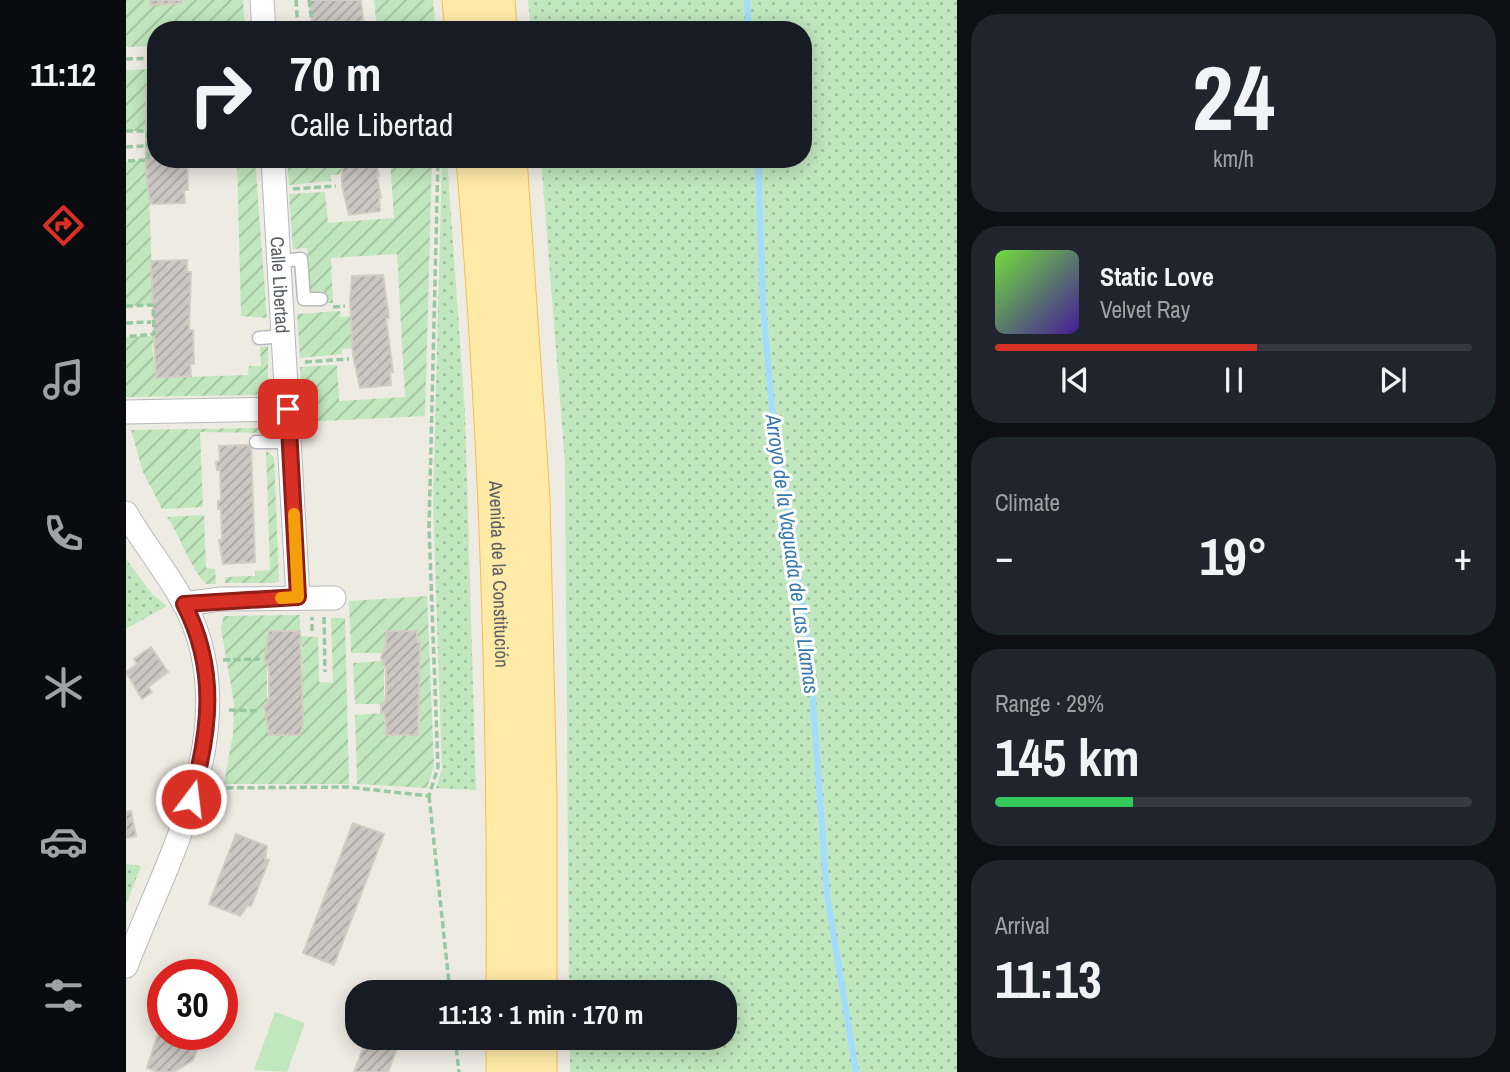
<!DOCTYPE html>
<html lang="en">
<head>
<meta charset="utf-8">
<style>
	:root { --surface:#171b24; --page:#20242c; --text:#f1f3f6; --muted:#9ea1a6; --line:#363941; --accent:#d93025 }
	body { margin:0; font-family:"Archivo Narrow",sans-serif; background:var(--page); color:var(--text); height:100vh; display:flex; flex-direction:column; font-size:26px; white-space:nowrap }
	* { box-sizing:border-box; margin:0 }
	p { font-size:23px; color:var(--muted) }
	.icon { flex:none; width:38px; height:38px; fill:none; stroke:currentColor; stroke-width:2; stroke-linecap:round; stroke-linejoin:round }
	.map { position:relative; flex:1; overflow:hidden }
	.drawer { display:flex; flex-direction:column; gap:14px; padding:14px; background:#0d0f14; width:553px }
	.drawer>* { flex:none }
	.hud { position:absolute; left:21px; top:21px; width:665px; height:147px; border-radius:28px; box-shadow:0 4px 18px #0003; background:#171b24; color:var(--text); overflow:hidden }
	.speed { position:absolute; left:21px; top:959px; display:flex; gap:14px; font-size:35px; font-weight:700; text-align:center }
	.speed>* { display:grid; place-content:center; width:91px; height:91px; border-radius:50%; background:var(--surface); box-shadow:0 4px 18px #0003; line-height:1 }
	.speed .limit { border:10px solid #d22; background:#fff; color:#111 }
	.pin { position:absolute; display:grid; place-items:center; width:60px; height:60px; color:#fff; margin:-30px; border-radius:14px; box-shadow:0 4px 10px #0006 }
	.me { position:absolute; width:77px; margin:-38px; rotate:15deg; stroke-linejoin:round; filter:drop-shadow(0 0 5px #0008) }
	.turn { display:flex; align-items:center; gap:24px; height:147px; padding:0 28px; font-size:32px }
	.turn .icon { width:91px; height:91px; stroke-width:2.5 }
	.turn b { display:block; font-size:49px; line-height:60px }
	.big { font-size:52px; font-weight:700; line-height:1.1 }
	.drawer .tile { flex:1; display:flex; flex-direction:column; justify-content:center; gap:10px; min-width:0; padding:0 24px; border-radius:28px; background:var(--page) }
	.drawer .dial { align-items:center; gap:0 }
	.dial b { font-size:91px; line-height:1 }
	.song { display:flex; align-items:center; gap:21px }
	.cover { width:84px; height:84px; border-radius:10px; background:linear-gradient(135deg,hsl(100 70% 55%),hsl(260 70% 35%)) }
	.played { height:7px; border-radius:4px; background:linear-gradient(90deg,var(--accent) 55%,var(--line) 55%) }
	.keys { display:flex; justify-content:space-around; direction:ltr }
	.heat { display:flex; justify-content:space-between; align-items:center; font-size:38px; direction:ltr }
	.charge { height:10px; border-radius:5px; background:linear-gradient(90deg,#34c759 29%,var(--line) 0) }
	.trip { position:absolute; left:219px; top:980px; width:392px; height:70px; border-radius:28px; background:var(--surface); box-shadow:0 4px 18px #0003; font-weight:700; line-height:70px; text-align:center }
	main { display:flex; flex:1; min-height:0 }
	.menu { display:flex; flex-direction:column; width:126px; justify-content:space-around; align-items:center; background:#090b0e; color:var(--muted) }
	.menu .icon { width:49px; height:49px }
	.menu .selected { color:var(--accent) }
	.menu b { font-size:32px; color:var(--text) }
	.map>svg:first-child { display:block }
</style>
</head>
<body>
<main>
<nav class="menu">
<b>11:12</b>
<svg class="icon selected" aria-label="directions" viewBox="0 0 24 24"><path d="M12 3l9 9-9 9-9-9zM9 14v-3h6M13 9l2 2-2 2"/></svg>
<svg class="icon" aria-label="music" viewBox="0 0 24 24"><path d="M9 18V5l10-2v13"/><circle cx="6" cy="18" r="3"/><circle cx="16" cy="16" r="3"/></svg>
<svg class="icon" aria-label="phone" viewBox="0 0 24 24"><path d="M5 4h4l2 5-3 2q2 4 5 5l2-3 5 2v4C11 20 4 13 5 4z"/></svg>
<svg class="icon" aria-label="climate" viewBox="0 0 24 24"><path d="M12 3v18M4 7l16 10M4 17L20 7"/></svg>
<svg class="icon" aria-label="car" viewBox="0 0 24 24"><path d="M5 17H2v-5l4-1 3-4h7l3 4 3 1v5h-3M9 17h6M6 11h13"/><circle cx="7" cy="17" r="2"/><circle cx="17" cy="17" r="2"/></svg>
<svg class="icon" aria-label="filters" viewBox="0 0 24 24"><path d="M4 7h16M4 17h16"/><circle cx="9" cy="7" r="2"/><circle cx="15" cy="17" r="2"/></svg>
</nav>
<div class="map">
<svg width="831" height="1072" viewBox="0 0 831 1072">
	<defs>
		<pattern id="grass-dots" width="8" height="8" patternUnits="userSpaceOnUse" patternTransform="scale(1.75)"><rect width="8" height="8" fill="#c1e7be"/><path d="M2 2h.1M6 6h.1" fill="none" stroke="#a0bf9e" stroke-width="1.8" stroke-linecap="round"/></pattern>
		<pattern id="garden-furrows" width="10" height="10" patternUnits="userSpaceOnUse" patternTransform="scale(1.75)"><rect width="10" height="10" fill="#c1e7be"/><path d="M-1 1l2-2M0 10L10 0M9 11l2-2" fill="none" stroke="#a0bf9e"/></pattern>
		<pattern id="building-hatch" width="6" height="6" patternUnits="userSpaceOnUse" patternTransform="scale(1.75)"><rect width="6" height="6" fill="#cbc7c2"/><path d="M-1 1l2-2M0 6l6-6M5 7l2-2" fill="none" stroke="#a8a5a1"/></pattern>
	</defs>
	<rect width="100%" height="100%" fill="#eeebe3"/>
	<path fill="url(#grass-dots)" d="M402,0h429v1072h-387v-34h154v-46h-155l-4,-529 -24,-304h262v-129h-272z
		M316,159h5l18,254 11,377 -40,-2 6,-19 -9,-266z
		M0,559l26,35 15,12 -41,23z
		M0,864l15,2 -15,39z"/>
	<path fill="url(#garden-furrows)" d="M0,0h24v5l32,-2v-3h61l2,30h-89v16l-30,1z
		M248,0h59l3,30h-59z
		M30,69v18h-10l1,44h-21v-61z
		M111,159h18l12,159 -26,-2z
		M161,159h55l1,15 -12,1v6l-42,4z
		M264,159h42l-7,257 -122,6 -3,-55 37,-2 2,36 66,-4 -8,-143 -66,4 2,45h-8l-1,-12 -14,1 -3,-44 -14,1 -4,-55 36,-2 3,31 66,-5z
		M22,160l5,145 -27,1v-145z
		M214,311l1,6 11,-1 3,32 -13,1v5l-42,4 -3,-44z
		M28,336l-2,11 4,31 92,-3 1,-9h12l-1,-19 8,-1v39l-12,10 -130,2v-60z
		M138,428l8,5 -72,-1 3,75 -41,2 -19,-37 -12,-42z
		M140,451l8,6 5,124 -4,2h-50v-6l30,-1v-5l15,-1z
		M78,515l2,53 9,1 1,15h-10c-15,-15 -25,-46 -39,-67z
		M301,596l7,170 -7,22 -70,-4 -2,-69 29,-2v9l36,1 -3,-59 3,-22h-3v-11h-30l-3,22h-33l-2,-52z
		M174,615v16h-31l-5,30 3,1c0,13 0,29 0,43h-3l6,30 31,-1 2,-40h-3l3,-29 -3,-15h3l-3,-14 18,1 1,45 14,1 -2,-65h14l4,166h-125l9,-50 1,-31 -13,-75 3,-12z
		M258,661v43h-29l-2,-41z"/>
	<path fill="#c1e7be" d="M149,1012l30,11 -18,49 -33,-2z"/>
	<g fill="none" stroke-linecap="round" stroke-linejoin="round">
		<path stroke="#a2ddff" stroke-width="6" d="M621,0l2,30
			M632,159l5,147 9,103 37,238 18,248 29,177"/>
	</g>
	<path fill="url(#building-hatch)" stroke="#d3ccc1" stroke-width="2" d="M24,0h32v3l-32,2z
		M183,0h52l3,30h-51z
		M20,87h10v72h31l1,31h-4l1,13 -35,1 -4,-30z
		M216,159h33l4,17h-2l4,22h-2l1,13 -31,4 -7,-29z
		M61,260v12h4l-2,58h4l1,34h-4l1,12 -35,2 -5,-117z
		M257,275l6,43h-3l7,54h-3l1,13 -31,3 -7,-33 -3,-54 2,-25z
		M125,445l4,117 -32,2 -4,-24h3l-1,-31h-3v-8h3l-1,-31h-3l-1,-8 4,-1 -1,-15z
		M143,631h31l3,93 -3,11h-31l-5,-30h3l2,-9v-26l-2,-8 -3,-1z
		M260,631h31v11h3l-2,93h-32v-13l-2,-9h-3v-9h3l2,-8v-26l-5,-12 5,-14z
		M25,647l17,25 -20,15 4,5 -10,7 -16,-27 11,-8 -3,-5z
		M5,811l5,25 -10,2v-26z
		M227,823l31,11 -50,131 -31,-12z
		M110,834l31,12 -2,13 4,1 -18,46h-4l-7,10 -31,-12z
		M60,966l22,9h-25z
		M37,1018v16h38l1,3 -9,23 -19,12h-16l-11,-4z
		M241,1038h34l-13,34h-34z"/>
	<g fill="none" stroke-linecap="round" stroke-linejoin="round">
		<g stroke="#b6b9be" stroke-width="15">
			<path id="lane" d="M154,261l21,-2 3,40h17
				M133,338l26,-2
				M130,442h33"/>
		</g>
		<g stroke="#b6b9be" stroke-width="25">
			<g id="street">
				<path d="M136,0l2,30"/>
				<path id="s1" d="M147,159l25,438"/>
				<path d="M0,412l162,-3"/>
				<path d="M0,513c19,34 46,64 63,100 54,117 -21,244 -63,353"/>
				<path d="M58,604l37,-5 113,-1"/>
			</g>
		</g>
		<g stroke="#f7bd53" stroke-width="39">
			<g id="primary">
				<path d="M335,0l3,30"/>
				<path d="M370,0l2,30"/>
				<path id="s2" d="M349,159c24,277 32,556 30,833"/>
				<path d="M382,159l23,339 7,299v195"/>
				<path d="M379,1072v-34"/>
				<path d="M412,1072v-34"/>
			</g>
		</g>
		<path stroke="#97c9a1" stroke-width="3.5" stroke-dasharray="7 3.5" stroke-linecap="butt" d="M170,0l2,30
			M183,0l4,30
			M0,59l30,-1
			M0,131h21l1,29 -22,1
			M0,147l18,-1
			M167,189l43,-3
			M0,306l27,-1 1,29 -28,3
			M207,307l12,-1
			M0,323l25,-1
			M179,362l44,-3
			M198,617l1,55
			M186,631v-14
			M97,660l37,-1
			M103,710l31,1
			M90,788l132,-1 81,9 9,-29 -9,-240 9,-368
			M303,796l21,196
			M329,1038l4,34"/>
		<use href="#lane" stroke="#fff" stroke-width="12"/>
		<use href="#street" stroke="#fff" stroke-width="23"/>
		<use href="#primary" stroke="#ffeaa7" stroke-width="37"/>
	</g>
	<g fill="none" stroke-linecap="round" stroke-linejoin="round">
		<g stroke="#8d1f18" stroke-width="18">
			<path id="route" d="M65,799c19,-67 27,-130 -7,-195l114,-7 -10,-188"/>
		</g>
		<use href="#route" stroke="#d93025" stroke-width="12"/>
		<path stroke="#f59e0b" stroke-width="12" d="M155,598l17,-1 -4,-83"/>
	</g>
	<g text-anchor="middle" stroke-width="6" stroke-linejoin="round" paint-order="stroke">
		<g font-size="19" fill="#5b6064" stroke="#fff">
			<text dy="7" stroke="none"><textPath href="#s1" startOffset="126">Calle Libertad</textPath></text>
			<text dy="7" stroke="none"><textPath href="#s2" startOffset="416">Avenida de la Constitución</textPath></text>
		</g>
		<g font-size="21" font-style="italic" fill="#387aad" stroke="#fff">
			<text transform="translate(666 554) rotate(82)" y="7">Arroyo de la Vaguada de Las Llamas</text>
		</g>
	</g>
</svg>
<div class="speed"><div class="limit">30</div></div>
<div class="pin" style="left:162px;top:409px;background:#d93025"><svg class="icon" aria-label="arrive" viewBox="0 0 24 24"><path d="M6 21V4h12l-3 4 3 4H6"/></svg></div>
<svg class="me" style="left:65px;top:799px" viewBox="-20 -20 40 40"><circle r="17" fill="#d93025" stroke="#fff" stroke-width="3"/><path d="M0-11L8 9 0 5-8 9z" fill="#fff"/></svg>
<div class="trip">11:13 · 1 min · 170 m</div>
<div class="hud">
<div class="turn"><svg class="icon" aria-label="right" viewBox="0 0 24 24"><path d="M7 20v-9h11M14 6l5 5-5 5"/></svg><div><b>70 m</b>Calle Libertad</div></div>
</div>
</div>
<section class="drawer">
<div class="tile dial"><b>24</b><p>km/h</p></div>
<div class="tile">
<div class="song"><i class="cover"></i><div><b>Static Love</b><p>Velvet Ray</p></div></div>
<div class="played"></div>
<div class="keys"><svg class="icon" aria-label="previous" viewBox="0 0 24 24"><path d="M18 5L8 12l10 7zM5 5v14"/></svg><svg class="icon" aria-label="pause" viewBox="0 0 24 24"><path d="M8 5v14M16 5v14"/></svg><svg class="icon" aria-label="next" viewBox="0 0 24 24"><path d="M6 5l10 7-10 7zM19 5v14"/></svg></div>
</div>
<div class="tile"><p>Climate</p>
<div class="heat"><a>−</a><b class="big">19°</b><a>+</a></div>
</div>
<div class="tile"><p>Range · 29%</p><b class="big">145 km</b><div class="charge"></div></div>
<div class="tile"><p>Arrival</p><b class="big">11:13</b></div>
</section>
</main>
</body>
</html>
